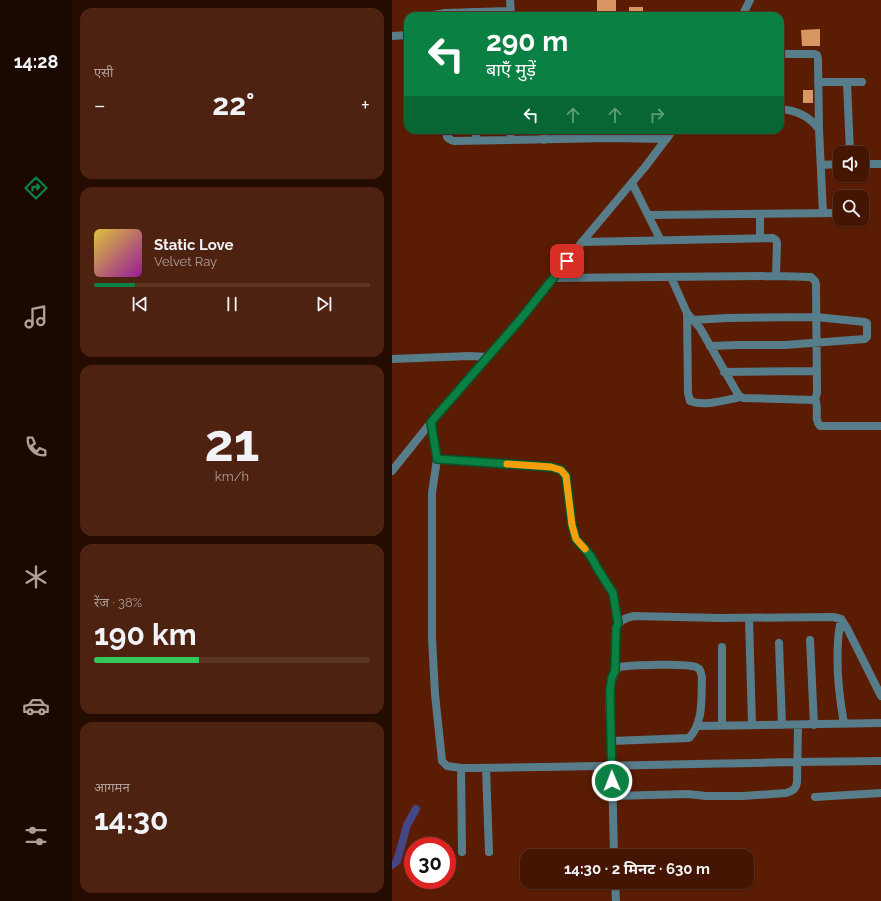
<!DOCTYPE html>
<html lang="hi">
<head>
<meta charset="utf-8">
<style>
	:root { --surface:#441502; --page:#4e2211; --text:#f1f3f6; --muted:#af9f99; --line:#5c3424; --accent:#0b8043 }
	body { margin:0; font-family:Raleway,"Noto Sans Devanagari",sans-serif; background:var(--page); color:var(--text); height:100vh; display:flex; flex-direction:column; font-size:15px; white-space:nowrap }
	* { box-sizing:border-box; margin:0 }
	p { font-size:13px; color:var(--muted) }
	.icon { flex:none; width:22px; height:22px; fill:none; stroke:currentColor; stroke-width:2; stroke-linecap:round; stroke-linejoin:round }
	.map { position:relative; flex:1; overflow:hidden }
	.drawer { display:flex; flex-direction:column; gap:8px; padding:8px; background:#250c01; width:320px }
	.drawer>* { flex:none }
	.banner { position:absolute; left:12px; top:12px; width:380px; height:122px; border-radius:12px; box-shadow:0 1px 3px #0004,0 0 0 1px var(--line); background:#0b8043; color:#fff; overflow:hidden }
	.fabs { position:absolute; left:441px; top:146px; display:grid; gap:8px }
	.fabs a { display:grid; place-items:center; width:36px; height:36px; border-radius:8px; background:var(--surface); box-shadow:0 1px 3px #0004,0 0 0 1px var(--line); font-size:20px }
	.speed { position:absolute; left:12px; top:837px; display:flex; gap:8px; font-size:20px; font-weight:700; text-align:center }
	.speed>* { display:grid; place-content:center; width:52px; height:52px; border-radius:50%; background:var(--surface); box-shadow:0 1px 3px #0004,0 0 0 1px var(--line); line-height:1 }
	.speed .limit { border:6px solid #d22; background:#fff; color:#111 }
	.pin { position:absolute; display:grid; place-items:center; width:34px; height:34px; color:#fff; margin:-17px; border-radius:8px; box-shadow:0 2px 6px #0006 }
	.me { position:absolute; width:44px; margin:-22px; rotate:359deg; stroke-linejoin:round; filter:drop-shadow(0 0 3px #0008) }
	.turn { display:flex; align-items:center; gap:14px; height:84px; padding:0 16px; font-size:18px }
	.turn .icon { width:52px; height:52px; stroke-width:2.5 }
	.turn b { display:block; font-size:28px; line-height:34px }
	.lanes { display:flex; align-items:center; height:38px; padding:0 16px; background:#0003; justify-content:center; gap:20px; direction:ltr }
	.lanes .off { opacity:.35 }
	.big { font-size:30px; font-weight:700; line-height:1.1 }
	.drawer .widget { flex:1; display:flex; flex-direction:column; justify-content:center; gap:6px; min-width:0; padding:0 14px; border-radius:12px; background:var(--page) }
	.drawer .dial { align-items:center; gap:0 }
	.dial b { font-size:52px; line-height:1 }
	.song { display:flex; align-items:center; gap:12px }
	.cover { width:48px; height:48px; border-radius:6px; background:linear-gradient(135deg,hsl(50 70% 55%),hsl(300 70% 35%)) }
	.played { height:4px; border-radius:2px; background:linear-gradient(90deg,var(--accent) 15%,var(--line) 15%) }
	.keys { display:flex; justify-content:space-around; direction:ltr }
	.heat { display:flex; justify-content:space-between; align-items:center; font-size:22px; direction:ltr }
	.charge { height:6px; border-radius:3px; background:linear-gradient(90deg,#34c759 38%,var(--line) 0) }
	.trip { position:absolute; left:128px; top:849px; width:234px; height:40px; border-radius:12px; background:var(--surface); box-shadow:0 1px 3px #0004,0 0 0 1px var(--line); font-weight:700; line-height:40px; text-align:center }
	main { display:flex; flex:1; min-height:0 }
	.dock { display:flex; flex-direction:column; width:72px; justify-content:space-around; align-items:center; background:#1b0801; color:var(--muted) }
	.dock .icon { width:28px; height:28px }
	.dock .selected { color:var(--accent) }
	.dock b { font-size:18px; color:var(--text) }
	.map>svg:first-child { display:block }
</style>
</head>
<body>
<main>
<nav class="dock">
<b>14:28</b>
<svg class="icon selected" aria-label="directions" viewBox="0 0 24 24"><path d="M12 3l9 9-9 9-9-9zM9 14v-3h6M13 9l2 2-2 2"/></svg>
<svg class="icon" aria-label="music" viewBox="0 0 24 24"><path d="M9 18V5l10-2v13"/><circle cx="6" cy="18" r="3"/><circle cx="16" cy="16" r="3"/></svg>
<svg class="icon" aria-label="phone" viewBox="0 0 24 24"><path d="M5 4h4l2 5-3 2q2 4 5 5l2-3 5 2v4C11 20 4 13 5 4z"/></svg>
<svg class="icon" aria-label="climate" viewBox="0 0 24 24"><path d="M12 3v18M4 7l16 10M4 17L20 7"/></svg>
<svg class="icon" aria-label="car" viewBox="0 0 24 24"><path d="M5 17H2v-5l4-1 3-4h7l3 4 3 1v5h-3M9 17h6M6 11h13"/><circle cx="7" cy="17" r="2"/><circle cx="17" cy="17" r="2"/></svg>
<svg class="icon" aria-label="filters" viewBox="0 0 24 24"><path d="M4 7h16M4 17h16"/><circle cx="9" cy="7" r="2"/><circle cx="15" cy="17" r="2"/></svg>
</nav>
<section class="drawer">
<div class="widget"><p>एसी</p>
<div class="heat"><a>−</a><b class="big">22°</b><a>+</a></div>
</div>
<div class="widget">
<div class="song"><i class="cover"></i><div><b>Static Love</b><p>Velvet Ray</p></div></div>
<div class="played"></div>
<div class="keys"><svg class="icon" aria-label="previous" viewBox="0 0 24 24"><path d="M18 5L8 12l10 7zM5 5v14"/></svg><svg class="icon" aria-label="pause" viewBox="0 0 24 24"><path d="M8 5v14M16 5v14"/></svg><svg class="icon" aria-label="next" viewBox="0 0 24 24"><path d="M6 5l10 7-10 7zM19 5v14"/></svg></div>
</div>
<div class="widget dial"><b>21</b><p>km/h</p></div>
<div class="widget"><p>रेंज · 38%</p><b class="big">190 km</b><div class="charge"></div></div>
<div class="widget"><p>आगमन</p><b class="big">14:30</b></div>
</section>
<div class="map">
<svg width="489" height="901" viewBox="0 0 489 901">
	<rect width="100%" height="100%" fill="#5a1c03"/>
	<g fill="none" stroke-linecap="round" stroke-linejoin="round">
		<path stroke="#444686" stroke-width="8" d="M0,865l5,-4 10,-36 9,-16"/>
	</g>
	<path fill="#d89762" d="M205,0h19v14h-19z
		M237,7h14v9h-14z
		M428,29v17h-18l-1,-16z
		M411,90h10v13h-10z"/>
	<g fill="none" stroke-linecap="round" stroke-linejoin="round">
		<path stroke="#577d8a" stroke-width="8" d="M118,0l1,15
			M36,16l17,-3 65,-2
			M0,36l16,-1
			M388,54h34l3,1 1,4 1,70 4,84
			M426,82h44
			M455,82l3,71
			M388,109c17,1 29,7 39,20
			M54,130l1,7 4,3 3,1 155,-3 57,1
			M118,130l1,10
			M152,130v10
			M84,140v-10
			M470,164h19
			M429,165l19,-1
			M240,183l28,56
			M368,214v24
			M257,215l191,-2
			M190,242l191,-4 3,2 1,3 -1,33
			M279,277l16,36 13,15 39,68 4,2 72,2c5,7 -2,19 5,26h61
			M162,278l222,-2 35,1 4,4 1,3 1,109 -2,7
			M295,313l1,80 2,8c15,6 35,-1 51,-4
			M301,320l35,-2 88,-1 49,5 2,1v14l-2,2 -80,6h-46l-29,1
			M0,359l78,-3 18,1
			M332,372l92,-1
			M39,422l6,37 114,8 10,3 5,6 6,49 4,14 14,16 9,16 14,22 5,30
			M45,459l-5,34v145l3,56 7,67 5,5 14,2c140,-1 280,-6 420,-7
			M357,618l3,107
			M449,619c-7,34 -3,71 3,105
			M418,640l4,85
			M387,643l3,82
			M223,671l1,-43c4,-8 9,-10 18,-12l86,2 113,-1 8,2 7,11 33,66
			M330,725v-78
			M306,726l183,-3
			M220,741c-1,-19 -8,-59 7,-74 13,-2 67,-4 77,0 5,2 5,6 6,11 -1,19 2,45 -13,60l-77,3v26l2,89
			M69,768l1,84
			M94,768l3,84
			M221,796l75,-2 18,2h37l43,-3c7,-2 10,-4 11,-11l1,-57
			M423,797l66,-4
			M223,882l1,19"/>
		<path stroke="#577d8a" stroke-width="8" d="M350,16l8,-16
			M0,471l36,-45 91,-105 63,-79 63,-75 28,-37"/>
	</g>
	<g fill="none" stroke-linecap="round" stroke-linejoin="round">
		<g stroke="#07532c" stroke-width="10">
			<path id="route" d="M175,261l-48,60 -88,101 6,37 114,8 10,3 5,6 6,49 4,14 14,16 9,16 14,22 5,30 -2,5 -1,43 -3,6 -2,13 2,91"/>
		</g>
		<use href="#route" stroke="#0b8043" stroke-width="7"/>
		<path stroke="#f59e0b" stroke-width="7" d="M115,464l44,3 10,3 5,6 6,49 4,14 9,10"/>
	</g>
</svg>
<div class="fabs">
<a><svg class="icon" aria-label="sound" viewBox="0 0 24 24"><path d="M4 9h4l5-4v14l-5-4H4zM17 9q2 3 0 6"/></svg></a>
<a><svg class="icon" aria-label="search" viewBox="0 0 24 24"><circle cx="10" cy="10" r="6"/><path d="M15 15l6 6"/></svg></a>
</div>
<div class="speed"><div class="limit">30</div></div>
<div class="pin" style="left:175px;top:261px;background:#d93025"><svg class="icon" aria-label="arrive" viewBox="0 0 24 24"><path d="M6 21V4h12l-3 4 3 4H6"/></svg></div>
<svg class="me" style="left:220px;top:781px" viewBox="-20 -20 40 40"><circle r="17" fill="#0b8043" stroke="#fff" stroke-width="3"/><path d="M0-11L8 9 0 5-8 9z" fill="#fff"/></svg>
<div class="trip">14:30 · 2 मिनट · 630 m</div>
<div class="banner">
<div class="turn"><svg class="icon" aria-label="left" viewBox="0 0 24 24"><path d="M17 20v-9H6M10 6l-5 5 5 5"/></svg><div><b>290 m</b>बाएँ मुड़ें</div></div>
<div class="lanes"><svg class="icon" aria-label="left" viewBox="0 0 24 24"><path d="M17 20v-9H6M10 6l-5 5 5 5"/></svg><svg class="icon off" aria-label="ahead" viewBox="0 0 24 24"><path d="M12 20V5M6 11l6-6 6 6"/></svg><svg class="icon off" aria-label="ahead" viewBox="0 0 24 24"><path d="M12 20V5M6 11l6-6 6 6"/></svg><svg class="icon off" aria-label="right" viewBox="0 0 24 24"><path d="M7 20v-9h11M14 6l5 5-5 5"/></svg></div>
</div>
</div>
</main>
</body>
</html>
